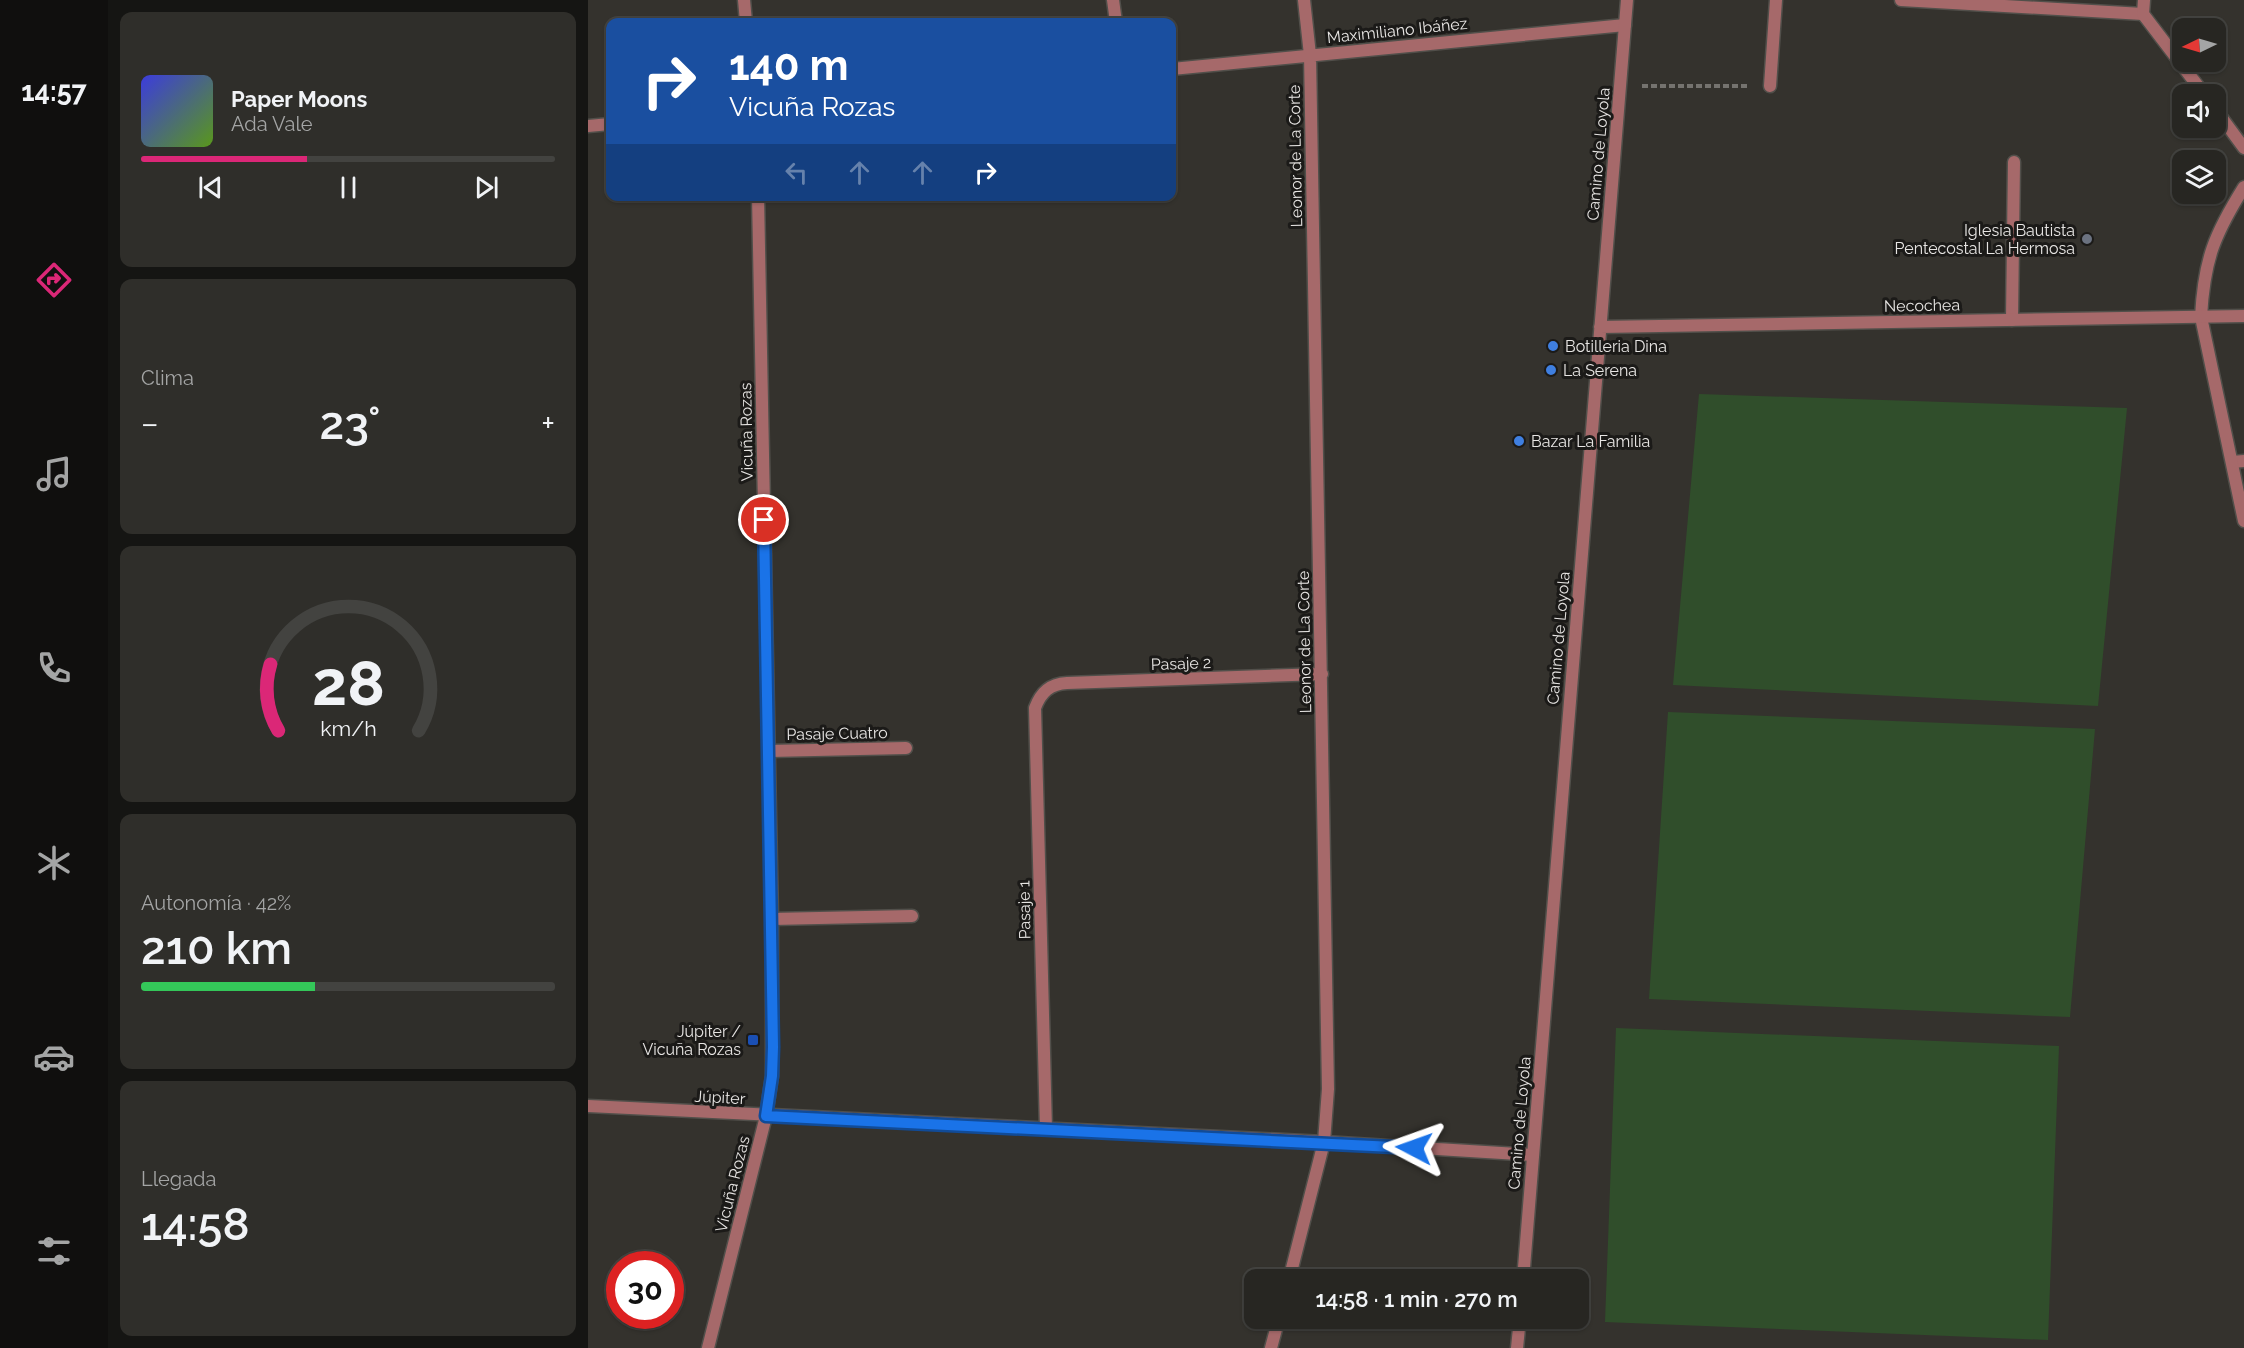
<!DOCTYPE html>
<html lang="es">
<head>
<meta charset="utf-8">
<style>
	:root { --surface:#272622; --page:#2f2e2a; --text:#f1f3f6; --muted:#a4a5a5; --line:#434340; --accent:#db2777 }
	body { margin:0; font-family:Raleway,sans-serif; background:var(--page); color:var(--text); height:100vh; display:flex; flex-direction:column; font-size:22px; white-space:nowrap }
	* { box-sizing:border-box; margin:0 }
	p { font-size:20px; color:var(--muted) }
	.icon { flex:none; width:33px; height:33px; fill:none; stroke:currentColor; stroke-width:2; stroke-linecap:round; stroke-linejoin:round }
	.map { position:relative; flex:1; overflow:hidden }
	.sheet { display:flex; flex-direction:column; gap:12px; padding:12px; background:#151513; width:480px }
	.sheet>* { flex:none }
	.banner { position:absolute; left:18px; top:18px; width:570px; height:183px; border-radius:12px; box-shadow:0 2px 4px #0004,0 0 0 2px var(--line); background:#1a4fa0; color:#fff; overflow:hidden }
	.needle { width:39px; rotate:265deg }
	.buttons { position:absolute; left:1584px; top:18px; display:grid; gap:12px }
	.buttons a { display:grid; place-items:center; width:54px; height:54px; border-radius:12px; background:var(--surface); box-shadow:0 2px 4px #0004,0 0 0 2px var(--line); font-size:30px }
	.speed { position:absolute; left:18px; top:1251px; display:flex; gap:12px; font-size:30px; font-weight:700; text-align:center }
	.speed>* { display:grid; place-content:center; width:78px; height:78px; border-radius:50%; background:var(--surface); box-shadow:0 2px 4px #0004,0 0 0 2px var(--line); line-height:1 }
	.speed .limit { border:9px solid #d22; background:#fff; color:#111 }
	.pin { position:absolute; display:grid; place-items:center; width:51px; height:51px; color:#fff; margin:-26px; border:3px solid #fff; border-radius:50%; box-shadow:0 2px 6px #0007 }
	.me { position:absolute; width:66px; margin:-33px; rotate:274deg; stroke-linejoin:round; filter:drop-shadow(0 0 4px #0008) }
	.turn { display:flex; align-items:center; gap:21px; height:126px; padding:0 24px; font-size:27px }
	.turn .icon { width:78px; height:78px; stroke-width:2.5 }
	.turn b { display:block; font-size:42px; line-height:51px }
	.lanes { display:flex; align-items:center; height:57px; padding:0 24px; background:#0003; justify-content:center; gap:30px; direction:ltr }
	.lanes .off { opacity:.35 }
	.big { font-size:45px; font-weight:600; line-height:1.1 }
	.sheet .tile { flex:1; display:flex; flex-direction:column; justify-content:center; gap:9px; min-width:0; padding:0 21px; border-radius:12px; background:var(--page) }
	.sheet .dial { align-items:center; gap:0 }
	.dial svg { height:156px; overflow:visible; fill:none; stroke:var(--line); stroke-width:7; stroke-linecap:round; text-anchor:middle }
	.dial text { fill:var(--text); stroke:none }
	.song { display:flex; align-items:center; gap:18px }
	.cover { width:72px; height:72px; border-radius:9px; background:linear-gradient(135deg,hsl(240 70% 55%),hsl(90 70% 35%)) }
	.played { height:6px; border-radius:3px; background:linear-gradient(90deg,var(--accent) 40%,var(--line) 40%) }
	.keys { display:flex; justify-content:space-around; direction:ltr }
	.heat { display:flex; justify-content:space-between; align-items:center; font-size:33px; direction:ltr }
	.charge { height:9px; border-radius:4px; background:linear-gradient(90deg,#34c759 42%,var(--line) 0) }
	.trip { position:absolute; left:656px; top:1269px; width:345px; height:60px; border-radius:12px; background:var(--surface); box-shadow:0 2px 4px #0004,0 0 0 2px var(--line); font-weight:600; line-height:60px; text-align:center }
	main { display:flex; flex:1; min-height:0 }
	.dock { display:flex; flex-direction:column; width:108px; justify-content:space-around; align-items:center; background:#100f0e; color:var(--muted) }
	.dock .icon { width:42px; height:42px }
	.dock .current { color:var(--accent) }
	.dock b { font-size:27px; color:var(--text) }
	.map>svg:first-child { display:block }
</style>
</head>
<body>
<main>
<nav class="dock">
<b>14:57</b>
<svg class="icon current" aria-label="directions" viewBox="0 0 24 24"><path d="M12 3l9 9-9 9-9-9zM9 14v-3h6M13 9l2 2-2 2"/></svg>
<svg class="icon" aria-label="music" viewBox="0 0 24 24"><path d="M9 18V5l10-2v13"/><circle cx="6" cy="18" r="3"/><circle cx="16" cy="16" r="3"/></svg>
<svg class="icon" aria-label="phone" viewBox="0 0 24 24"><path d="M5 4h4l2 5-3 2q2 4 5 5l2-3 5 2v4C11 20 4 13 5 4z"/></svg>
<svg class="icon" aria-label="climate" viewBox="0 0 24 24"><path d="M12 3v18M4 7l16 10M4 17L20 7"/></svg>
<svg class="icon" aria-label="car" viewBox="0 0 24 24"><path d="M5 17H2v-5l4-1 3-4h7l3 4 3 1v5h-3M9 17h6M6 11h13"/><circle cx="7" cy="17" r="2"/><circle cx="17" cy="17" r="2"/></svg>
<svg class="icon" aria-label="filters" viewBox="0 0 24 24"><path d="M4 7h16M4 17h16"/><circle cx="9" cy="7" r="2"/><circle cx="15" cy="17" r="2"/></svg>
</nav>
<section class="sheet">
<div class="tile">
<div class="song"><i class="cover"></i><div><b>Paper Moons</b><p>Ada Vale</p></div></div>
<div class="played"></div>
<div class="keys"><svg class="icon" aria-label="previous" viewBox="0 0 24 24"><path d="M18 5L8 12l10 7zM5 5v14"/></svg><svg class="icon" aria-label="pause" viewBox="0 0 24 24"><path d="M8 5v14M16 5v14"/></svg><svg class="icon" aria-label="next" viewBox="0 0 24 24"><path d="M6 5l10 7-10 7zM19 5v14"/></svg></div>
</div>
<div class="tile"><p>Clima</p>
<div class="heat"><a>−</a><b class="big">23°</b><a>+</a></div>
</div>
<div class="tile dial"><svg viewBox="0 0 100 80">
<path d="M14 69A42 42 0 1 1 86 69"/>
<path d="M14 69A42 42 0 0 1 10 35" stroke="#db2777"/>
<text x="50" y="56" font-size="32" font-weight="700">28</text>
<text x="50" y="72" font-size="11">km/h</text>
</svg></div>
<div class="tile"><p>Autonomía · 42%</p><b class="big">210 km</b><div class="charge"></div></div>
<div class="tile"><p>Llegada</p><b class="big">14:58</b></div>
</section>
<div class="map">
<svg width="1656" height="1348" viewBox="0 0 1656 1348">
	<rect width="100%" height="100%" fill="#34322d"/>
	<path fill="#304e2b" d="M1111,394l428,14 -29,298 -425,-21z
		M1080,712l427,17 -25,288 -421,-18z
		M1028,1028l443,18 -11,294 -443,-18z"/>
	<g fill="none" stroke-linecap="round" stroke-linejoin="round">
		<g stroke="#514f4a" stroke-width="15">
			<path id="service" d="M1313,0l242,14
				M1182,86l6,-86
				M1644,462l12,-1"/>
		</g>
		<g stroke="#514f4a" stroke-width="15">
			<path id="minor" d="M525,0l3,22
				M1556,0l-1,14 61,80
				M584,69l453,-44
				M1628,110l28,38
				M0,126l22,-2
				M1656,187c-30,48 -40,73 -43,130l43,204
				M1424,320l2,-158
				M181,751l137,-3
				M184,919l140,-3
				M0,1106l736,36 209,13
				M458,1129l-11,-421c6,-16 15,-24 32,-25l255,-9
				M701,1280l35,-138 4,-53 -18,-1034 -6,-55
				M683,1348l8,-30"/>
		</g>
		<g stroke="#514f4a" stroke-width="15">
			<path id="tertiary" d="M156,0l2,22
				M1012,327l644,-11
				M935,1280l104,-1280
				M120,1348l58,-232 6,-40v-157l-14,-723
				M929,1348l3,-30"/>
		</g>
		<path stroke="#75736f" stroke-width="4" stroke-dasharray="6 3" stroke-linecap="butt" d="M1054,86h106"/>
		<use href="#service" stroke="#a6696a" stroke-width="12"/>
		<use href="#minor" stroke="#a6696a" stroke-width="12"/>
		<use href="#tertiary" stroke="#a6696a" stroke-width="12"/>
	</g>
	<g fill="none" stroke-linecap="round" stroke-linejoin="round">
		<g stroke="#114b97" stroke-width="15">
			<path id="route" d="M176,520l9,527 -1,29 -6,40 648,32"/>
		</g>
		<use href="#route" stroke="#1a73e8" stroke-width="10"/>
	</g>
	<circle fill="#6b7280" stroke="#1b1a18" stroke-width="2" cx="1499" cy="239" r="6"/>
	<g fill="#3f7fe0" stroke="#1b1a18" stroke-width="2">
		<circle cx="965" cy="346" r="6"/>
		<circle cx="963" cy="370" r="6"/>
		<circle cx="931" cy="441" r="6"/>
	</g>
	<rect fill="#1a4fb4" stroke="#1b1a18" stroke-width="2" x="159" y="1034" width="12" height="12" rx="3"/>
	<g text-anchor="middle" stroke-width="6" stroke-linejoin="round" paint-order="stroke">
		<g font-size="16" fill="#e7e5e3" stroke="#1b1a18">
			<text transform="translate(809 30) rotate(-6)" y="6">Maximiliano Ibáñez</text>
			<text transform="translate(1010 154) rotate(-85)" y="6">Camino de Loyola</text>
			<text transform="translate(707 156) rotate(-91)" y="6">Leonor de La Corte</text>
			<text transform="translate(1334 305) rotate(-1)" y="6">Necochea</text>
			<text transform="translate(158 432) rotate(-91)" y="6">Vicuña Rozas</text>
			<text transform="translate(970 638) rotate(-85)" y="6">Camino de Loyola</text>
			<text transform="translate(716 642) rotate(-91)" y="6">Leonor de La Corte</text>
			<text transform="translate(593 663) rotate(-2)" y="6">Pasaje 2</text>
			<text transform="translate(249 733) rotate(-1)" y="6">Pasaje Cuatro</text>
			<text transform="translate(436 910) rotate(-91)" y="6">Pasaje 1</text>
			<text transform="translate(132 1097) rotate(3)" y="6">Júpiter</text>
			<text transform="translate(931 1123) rotate(-85)" y="6">Camino de Loyola</text>
			<text transform="translate(144 1184) rotate(-76)" y="6">Vicuña Rozas</text>
		</g>
		<g font-size="16" fill="#e7e5e3" stroke="#1b1a18" text-anchor="start">
			<text x="1487" y="236" text-anchor="end">Iglesia Bautista<tspan x="1487" dy="18">Pentecostal La Hermosa</tspan></text>
			<text x="977" y="352">Botilleria Dina</text>
			<text x="975" y="376">La Serena</text>
			<text x="943" y="447">Bazar La Familia</text>
			<text x="153" y="1037" text-anchor="end">Júpiter /<tspan x="153" dy="18">Vicuña Rozas</tspan></text>
		</g>
	</g>
</svg>
<div class="buttons">
<a><svg class="needle" viewBox="-14 -14 28 28"><path d="M0-13l5 13h-10z" fill="#e53935"/><path d="M0 13l5-13h-10z" fill="#a4a5a5"/></svg></a>
<a><svg class="icon" aria-label="sound" viewBox="0 0 24 24"><path d="M4 9h4l5-4v14l-5-4H4zM17 9q2 3 0 6"/></svg></a>
<a><svg class="icon" aria-label="layers" viewBox="0 0 24 24"><path d="M12 4l9 5-9 5-9-5zM3 14l9 5 9-5"/></svg></a>
</div>
<div class="speed"><div class="limit">30</div></div>
<div class="pin" style="left:176px;top:520px;background:#d93025"><svg class="icon" aria-label="arrive" viewBox="0 0 24 24"><path d="M6 21V4h12l-3 4 3 4H6"/></svg></div>
<svg class="me" style="left:826px;top:1148px" viewBox="-20 -20 40 40"><path d="M0-17L14 15 0 8-14 15z" fill="#1a73e8" stroke="#fff" stroke-width="4"/></svg>
<div class="trip">14:58 · 1 min · 270 m</div>
<div class="banner">
<div class="turn"><svg class="icon" aria-label="right" viewBox="0 0 24 24"><path d="M7 20v-9h11M14 6l5 5-5 5"/></svg><div><b>140 m</b>Vicuña Rozas</div></div>
<div class="lanes"><svg class="icon off" aria-label="left" viewBox="0 0 24 24"><path d="M17 20v-9H6M10 6l-5 5 5 5"/></svg><svg class="icon off" aria-label="ahead" viewBox="0 0 24 24"><path d="M12 20V5M6 11l6-6 6 6"/></svg><svg class="icon off" aria-label="ahead" viewBox="0 0 24 24"><path d="M12 20V5M6 11l6-6 6 6"/></svg><svg class="icon" aria-label="right" viewBox="0 0 24 24"><path d="M7 20v-9h11M14 6l5 5-5 5"/></svg></div>
</div>
</div>
</main>
</body>
</html>
